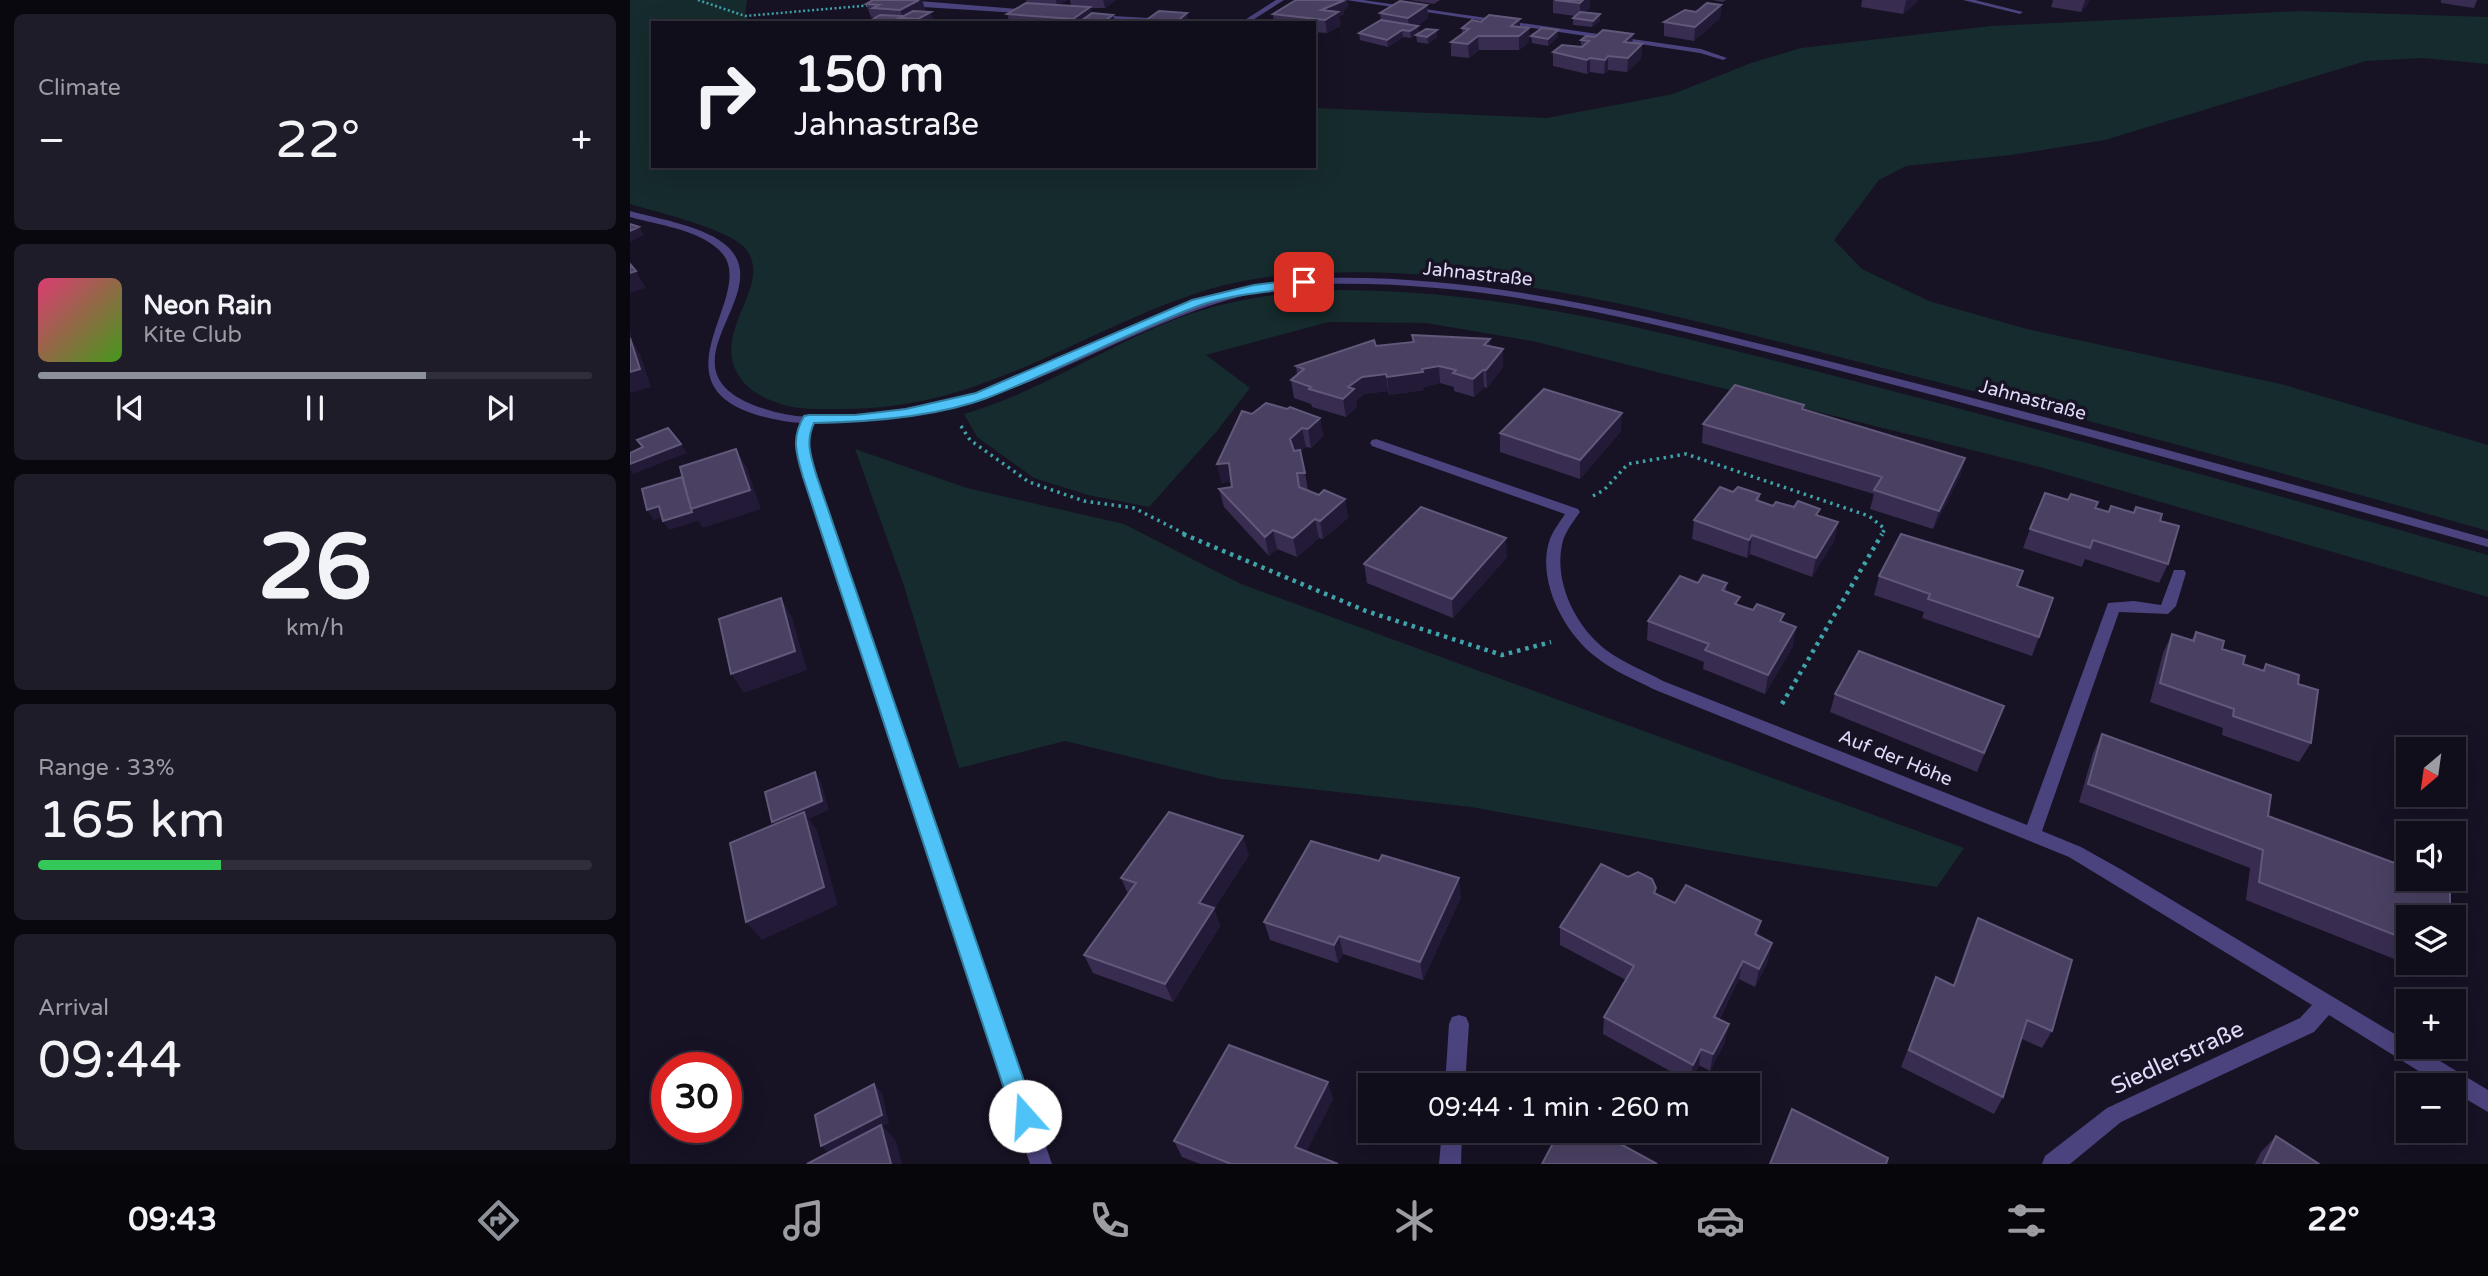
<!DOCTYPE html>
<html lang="en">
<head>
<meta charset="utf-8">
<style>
	:root { --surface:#110e1b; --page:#1e1c28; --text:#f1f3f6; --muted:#9c9ca3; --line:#302e3a; --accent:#8c9099 }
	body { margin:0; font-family:"Varela Round",sans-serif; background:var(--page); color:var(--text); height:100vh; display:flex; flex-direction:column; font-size:26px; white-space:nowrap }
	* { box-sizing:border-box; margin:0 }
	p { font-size:23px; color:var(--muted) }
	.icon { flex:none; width:38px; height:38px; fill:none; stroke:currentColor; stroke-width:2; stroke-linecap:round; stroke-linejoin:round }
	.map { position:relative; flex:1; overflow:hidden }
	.sheet { display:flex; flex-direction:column; gap:14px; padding:14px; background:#09080f; width:630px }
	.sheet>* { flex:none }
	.top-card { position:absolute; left:21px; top:21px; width:665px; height:147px; border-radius:0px; box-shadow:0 7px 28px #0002,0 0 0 2px var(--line); background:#110e1b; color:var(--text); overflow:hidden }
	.needle { width:46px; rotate:209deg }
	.fabs { position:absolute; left:1766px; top:737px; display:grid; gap:14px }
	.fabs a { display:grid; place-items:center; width:70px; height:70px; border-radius:0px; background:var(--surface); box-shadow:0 7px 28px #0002,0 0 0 2px var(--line); font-size:35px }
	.speed { position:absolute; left:21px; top:1052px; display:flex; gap:14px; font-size:35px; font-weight:700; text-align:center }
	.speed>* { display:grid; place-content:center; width:91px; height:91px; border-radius:50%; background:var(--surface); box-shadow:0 7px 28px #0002,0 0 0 2px var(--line); line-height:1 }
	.speed .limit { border:10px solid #d22; background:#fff; color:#111 }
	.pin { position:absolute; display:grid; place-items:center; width:60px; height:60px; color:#fff; margin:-30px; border-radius:14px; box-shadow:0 4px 10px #0006 }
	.me { position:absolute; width:77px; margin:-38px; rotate:341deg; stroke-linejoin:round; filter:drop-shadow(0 0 5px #0008) }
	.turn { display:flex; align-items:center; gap:24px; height:147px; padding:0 28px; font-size:32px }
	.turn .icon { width:91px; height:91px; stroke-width:2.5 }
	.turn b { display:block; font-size:49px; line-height:60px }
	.big { font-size:52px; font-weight:600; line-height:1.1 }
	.sheet .tile { flex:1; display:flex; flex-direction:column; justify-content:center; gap:10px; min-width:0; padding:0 24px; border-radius:10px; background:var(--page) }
	.sheet .dial { align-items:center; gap:0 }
	.dial b { font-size:91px; line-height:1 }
	.song { display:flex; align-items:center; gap:21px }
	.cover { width:84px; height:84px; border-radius:10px; background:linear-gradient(135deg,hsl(340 70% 55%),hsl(100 70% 35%)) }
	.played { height:7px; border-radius:4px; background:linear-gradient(90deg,var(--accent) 70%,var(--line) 70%) }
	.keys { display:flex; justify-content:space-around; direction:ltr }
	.heat { display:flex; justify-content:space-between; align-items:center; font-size:38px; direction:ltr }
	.charge { height:10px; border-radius:5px; background:linear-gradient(90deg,#34c759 33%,var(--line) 0) }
	.trip { position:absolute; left:728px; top:1073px; width:402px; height:70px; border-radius:0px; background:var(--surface); box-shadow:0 7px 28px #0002,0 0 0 2px var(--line); font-weight:600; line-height:70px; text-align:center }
	.dock { display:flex; height:112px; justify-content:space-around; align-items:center; background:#07060b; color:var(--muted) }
	.dock .icon { width:49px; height:49px }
	.dock .current { color:var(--accent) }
	.dock b { font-size:32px; color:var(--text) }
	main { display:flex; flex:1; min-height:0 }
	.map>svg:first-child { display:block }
</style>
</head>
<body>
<main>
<section class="sheet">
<div class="tile"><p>Climate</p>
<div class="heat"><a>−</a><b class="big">22°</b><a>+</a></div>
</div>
<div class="tile">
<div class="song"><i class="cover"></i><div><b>Neon Rain</b><p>Kite Club</p></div></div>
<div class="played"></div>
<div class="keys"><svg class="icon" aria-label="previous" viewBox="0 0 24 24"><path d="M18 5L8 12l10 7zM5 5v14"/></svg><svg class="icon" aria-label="pause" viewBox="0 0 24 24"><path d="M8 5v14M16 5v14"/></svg><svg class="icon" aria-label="next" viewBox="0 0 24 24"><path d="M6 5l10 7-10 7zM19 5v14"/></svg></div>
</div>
<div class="tile dial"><b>26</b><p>km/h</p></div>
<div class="tile"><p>Range · 33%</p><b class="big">165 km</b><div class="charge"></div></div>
<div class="tile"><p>Arrival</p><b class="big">09:44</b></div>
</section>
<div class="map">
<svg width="1858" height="1164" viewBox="0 0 1858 1164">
	<rect width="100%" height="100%" fill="#171224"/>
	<path fill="#162b2d" d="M0,0h117l-2,16 7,7h-99v143h661v-58l233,10 126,-24 78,-31 50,-15 190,-22 309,-15 188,6v47l-66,-6 -56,3 -261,79 -94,15 -105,11 -27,14 -45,60 28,29 67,32 98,28 254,55 207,61v86c-214,-61 -429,-119 -645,-173 -171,-43 -344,-92 -523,-85 -41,1 -83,7 -123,20 -123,41 -215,116 -353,116 -17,0 -36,1 -52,-2 -19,-4 -43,-14 -53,-31 -29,-45 35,-90 7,-127 -16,-20 -90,-37 -116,-45z
		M713,290c177,1 342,48 511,91 213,55 423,114 634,174v42l-448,-130 -508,-126 -106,-18 -97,-1 -123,33 44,33 -33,43 -68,76 -61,-12 -54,-17 -57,-41 -13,-23c80,-23 148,-73 226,-100 51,-17 101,-23 153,-24z
		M225,449l112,39 157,36 117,60 723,264 -27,39 -229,-37 -237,-43 -250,-28 -156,-38 -106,27 -55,-182z"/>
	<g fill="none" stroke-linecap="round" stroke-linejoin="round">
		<path stroke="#3ea4a9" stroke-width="2.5" stroke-dasharray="2 2.5" stroke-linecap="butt" d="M68,0l47,16 128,-11"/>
		<path stroke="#3ea4a9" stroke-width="3.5" stroke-dasharray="2.5 4.5" stroke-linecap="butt" d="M331,426l9,14 59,42 55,19 50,7 53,27
			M963,496l11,-6 24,-26 58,-10 183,62 16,13 -4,6"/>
		<path stroke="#3ea4a9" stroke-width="4.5" stroke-dasharray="3.5 5" stroke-linecap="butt" d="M553,534l183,77 136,44 49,-13
			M1152,704l100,-170"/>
		<path fill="#4b437d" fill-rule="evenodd" d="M277,0l125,10 3,2 -3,2 -109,-7z
			M646,0h8l-36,23h-8z
			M716,0h17l338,49 26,9 -4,2 -23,-7z
			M1333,0h12l48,12 -3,2z
			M466,15l105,6 3,2 -106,-5z
			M179,415l6,4c-9,21 -5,37 1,58l236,687h-22l-226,-687 -7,-29v-14l6,-15z
			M746,439l202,70 2,3c-7,10 -16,21 -18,33 -8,38 14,82 44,105 18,13 39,21 57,31l364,144 81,-222 26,-2 27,4 13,-35h10l2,3 -10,33 -8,8 -49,-2 -77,219 39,16 41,23 286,172v4h7l73,44v22l-34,-20v-7h-13l-112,-70 -15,17 -193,90 -51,42h-28l3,-8 62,-48 193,-90 12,-13 -243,-148 -416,-168c-19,-10 -40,-18 -57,-32 -31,-23 -59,-75 -47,-115 3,-10 10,-19 16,-28l-193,-68 -2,-3 2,-3z
			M829,1015l7,2 3,7 -4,61h-20l4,-61 3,-7z
			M812,1130h20l-1,34h-22z"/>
		<path fill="#4b437d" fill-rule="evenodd" d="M0,211c28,8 76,15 98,36 52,50 -87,129 47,165 30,8 64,5 94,1 53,-6 102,-16 152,-36 102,-41 192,-97 306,-99 178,-3 354,46 525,89 213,54 424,112 636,172v8c-215,-60 -430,-120 -647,-176 -168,-43 -341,-91 -515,-87 -111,3 -197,58 -297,98 -49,19 -99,31 -152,37 -31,4 -62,7 -94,2 -153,-27 -15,-129 -65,-172 -22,-20 -60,-24 -88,-32z"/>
	</g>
	<path fill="#382d50" d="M243,0h49l4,12 7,7 -7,4h-60l9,-6h-4l-5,-13z
		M396,0h41l-8,5 12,1 -1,-6h46l-11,8h-15l2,5 21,2 2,7 -2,1h-103l-3,-9 20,-11z
		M666,0h51l1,7 -4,3v4l-5,2 1,10 -13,7 -13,-1v-9h-40l-1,-9z
		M779,0h31l-6,4z
		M923,0h37v7l-5,5 15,2v7l-8,6 -19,-2v-7l2,-2 -22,-3z
		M1082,0h14l-3,2z
		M1232,0h56l-1,2 -14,12 -42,-7z
		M1423,0h36l-2,5 -6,7 -30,-5z
		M1811,0h36l-3,8 -33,-5z
		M797,5l1,13 -11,8 2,7 -8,5 -8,-1 -15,10 -28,-7 -1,-7 22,-13 -1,-7z
		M1091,5l-1,13 -26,23 -30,-5v-14z
		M890,27l9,15 -10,8h-40l-10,8 -18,-2v-14l11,-9v-5z
		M786,35l21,2 -9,7 -11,-2z
		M901,36l27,1 -10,9 -16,-3z
		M951,40l61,4 -1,14 -14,14 -19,-2 -4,4 -14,-2 -3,2 -34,-8v-14l28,-5z
		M782,335l79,11 12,21 -16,21 -3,-1 -10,10 -20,-6v-4l-14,-4 -16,4v3l-35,5 -1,-4 -24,3 -8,7 1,6 -11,10 -34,-10 -1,-3 -17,-6 -3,-18 6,-6 -1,-8 80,-20 37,-4z
		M1174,405l-1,5 162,48 -5,18 -27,53 -63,-20 4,-15 -172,-51 1,-19z
		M622,414l68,4 3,18 -12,12 -5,-1 -5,4 7,39 11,5 26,4 3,19 -25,21 -4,-1 -22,19 -20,-8 -8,7 -45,-49 -5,-18 13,-2v-6l-11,2z
		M991,431l-41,48 -80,-27v-19z
		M1103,492l27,2 -1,7 14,5 46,10 19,6 -4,19 -22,36 -62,-23 -3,4 -55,-19 2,-19z
		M1506,507l24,14 8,43 -9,19 -74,-24 -3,8 -59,-19 7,-19 66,-21 13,4 24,1z
		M877,557l-54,61 -86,-35 -3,-19z
		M1249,576l139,11 35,11 -21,58 -110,-38 2,-6 -50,-17z
		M1068,583h29l-1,9 13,13 44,17 10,24 -28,48 -62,-25 1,-7 -57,-22 1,-19z
		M1566,632l26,17 21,15 19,7 4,-7 32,20 13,59 -12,19 -77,-27 1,-7 -73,-26 13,-49 9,-19 19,6z
		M1205,694l169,12 -27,66 -147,-60z
		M1472,734l166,82 140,101v45h35l-11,12 -186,-74 4,-32 -171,-66 14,-49z
		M619,855l-35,54 6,17 -47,76 -80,-29 -9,-18 44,-61 -7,-16z
		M1026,894l19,9 83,33 10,25 -13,26 -16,-8 -20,41 6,22 -15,29 -11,-6 -9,17 -87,-48 1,-17 22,-37 -66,-35v-18z
		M831,897l-38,83 -80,-26 -5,9 -68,-23 -6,-18z
		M1348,918l74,113 -10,17 -20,-9 -19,58 -9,17 -93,-47 35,-90 17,8 17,-49z
		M703,1099l-27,52 32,13h-138l-18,-7 -8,-16z
		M1646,1136l43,28h-64l6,-12z"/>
	<path fill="#231a37" d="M289,0h3l4,12 -23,6 -3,-8z
		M426,0h11l-10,6z
		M473,0h13l-11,8z
		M706,0h11l1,7 -4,3v4l-5,2 1,10 -13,7 -2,-13 -4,-10z
		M953,0h7v7l-10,10v-14z
		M1277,0h11l-1,2 -14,12 3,-13z
		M1455,0h4l-2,5 -6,7z
		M797,5l1,13 -19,13 -1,-13z
		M1091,5l-1,13 -26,23 1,-14z
		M460,7l3,13 -12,1 1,2h-8l-1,-4z
		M301,12l2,7 -7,4h-7l-1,-4z
		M557,13l2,10h-14z
		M970,14v7l-8,6 1,-6z
		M483,15l2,7 -2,1h-10z
		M270,18l2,5h-12z
		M890,19v14l-9,-7z
		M788,26l1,7 -8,5 -1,-7z
		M899,28v14l-10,8v-14z
		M772,30l1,7 -15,10 -1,-7z
		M807,30v7l-9,7 -1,-7z
		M928,30v7l-10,9v-7z
		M1003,34l-1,14 -8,-6z
		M848,36l1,14 -10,8 -1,-14z
		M1012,44l-1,14 -14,14 1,-14z
		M978,56v14l-4,4 1,-14z
		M960,58v14l-3,2v-14z
		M9,227l5,8 -14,7v-11z
		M6,271l10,17 -16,5v-20z
		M0,327l2,14 8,13 11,33 -21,6z
		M860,339l1,18 -7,-12z
		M873,349v18l-16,21 -1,-18z
		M809,366l1,17 -16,4v3l-35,5 -2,-18z
		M853,370l1,17 -10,10 -1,-18z
		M756,374l2,17 -24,3 -8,7 1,6 -11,10 -3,-18 5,-12 14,-10z
		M992,413l-1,18 -41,48v-19z
		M690,418l3,18 -12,12 -3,-19z
		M672,428l4,19 -12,10 -4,-18z
		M51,444l6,9 -54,21 -3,-5v-5z
		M106,449l11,19 14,41 -58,19 -5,-7 -29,9 -6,-9 28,-12z
		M1335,458l-5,18 -27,53 6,-18z
		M599,463l5,18 -13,2 -4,-19z
		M715,499l3,19 -25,21 -3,-18z
		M29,506l7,10 -12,4 -7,-10z
		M685,519l4,19 -22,19 -4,-19z
		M1208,522l-4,19 -22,36 4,-19z
		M643,530l4,19 -8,7 -4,-19z
		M1122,535l-2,19 -3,4 2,-18z
		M876,538l1,19 -54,61 -1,-19z
		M151,598l11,19 15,53 -63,23 -13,-19z
		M1166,627l-3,19 -28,48 3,-19z
		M185,772l6,10 8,28 -20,9 8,11 21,75 -76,35 -16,-18 33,-91 -7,-9z
		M613,836l6,19 -35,54 6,17 -47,76 -8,-18 34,-81z
		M829,878l2,19 -38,83 -3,-18z
		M1131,921l-3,18 -3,-5z
		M709,936l4,18 -5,9 -4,-18z
		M1142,943l-4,18 -13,26 4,-18z
		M1113,961l-4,18 -28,56 3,-18z
		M1099,1024l-4,18 -15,29 3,-17z
		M1071,1049l-2,16 -9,17 3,-17z
		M698,1082l5,17 -32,64 -6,-16z
		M244,1084l8,9 7,30 -6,3 13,15 6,23h-11l-61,-10 -9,-8z"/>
	<path fill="#4a4062" stroke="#62587a" stroke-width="2" d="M243,0h46l-19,10 -27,-2 6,-3 -13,-1z
		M666,0h40l7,1 -22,9 17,2 -13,8 -52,-6z
		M925,0h28l-3,3z
		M770,1l27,4 -19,13 -28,-5z
		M396,3l64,4 -17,12 -66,-5z
		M1077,3l14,2 -26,22 -31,-5 21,-12 11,2z
		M283,11l18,1 -13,7 -18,-1z
		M529,11l28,2 -12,10h-33z
		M950,12l20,2 -7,7 -20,-3z
		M462,13l21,2 -10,7 -22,-1z
		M250,15l23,1 -13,7h-24z
		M859,15l31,4 -9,7 18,2 -10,8h-41l-10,8 -17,-2 18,-13 -7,-1 10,-8 9,2z
		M576,20l30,3h-34z
		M751,20l37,6 -8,5 -8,-1 -15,10 -28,-7z
		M912,28l16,2 -10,9 -17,-3z
		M796,29l11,1 -10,7 -11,-2z
		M973,30l30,4 -9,8 18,2 -14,14 -20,-2 -3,4 -15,-2 -3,2 -34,-8 9,-7 20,2 7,-6 -8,-1 5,-4 9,1z
		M0,224l9,3 -9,4z
		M0,264l6,7 -6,2z
		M782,335l78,4 -6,6 19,4 -17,21h-3l-10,9 -20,-6 3,-3 -17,-4 -17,3 1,3 -36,5 -1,-3 -24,3 -14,10 6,2 -11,10 -34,-10 2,-2 -20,-7 13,-11 -8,-3 78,-26 2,6 38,-4z
		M0,338l10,31 -10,3z
		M1105,385l69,20 -2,4 163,49 -26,53 -65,-21 8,-13 -179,-53z
		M914,389l78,24 -42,47 -80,-27z
		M636,403l21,6 3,-2 30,11 -12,11 -6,-1 -12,11 4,12 6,-1 5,23h-8l2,14 20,8 5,-5 21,9 -25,22 -5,-2 -22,19 -20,-8 -8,7 -46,-48 13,-2 -3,-24 -12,1 25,-53 10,3z
		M38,428l13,16 -51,20v-11l13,-6 -6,-7z
		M106,449l14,41 -59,19 -11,-42z
		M52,477l10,35 -29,9 -4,-15 -12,4 -5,-21z
		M1090,487l13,5 5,-5 22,7 -4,6 17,6 3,-4 18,5 4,-6 22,8 -4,6 22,7 -22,36 -64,-23 -3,5 -55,-20z
		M1415,493l23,7 3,-6 27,8 -3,6 14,4 2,-6 23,7 2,-6 26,7 -2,7 19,5 -11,38 -75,-24 -3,8 -60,-19z
		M791,507l85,31 -54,61 -88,-35z
		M1271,534l122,37 -6,15 36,12 -14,39 -111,-38 2,-5 -51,-18z
		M1073,575l24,8 -5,7 18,7 -5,7 18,6 4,-6 27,10 -4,7 16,6 -28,48 -63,-25 4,-6 -61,-23 32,-45 18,7z
		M151,598l14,53 -64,23 -12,-55z
		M1566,632l28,9 -2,8 23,7 -2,8 21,7 2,-7 33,11 -1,9 20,6 -7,53 -78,-27 1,-7 -74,-26 12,-49 22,7z
		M1229,651l145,55 -20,47 -149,-59z
		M1472,734l169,61 -3,21 140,52v10h28l14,6v33h-42v23l-149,-58 4,-32 -175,-66z
		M185,772l7,29 -50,21 -7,-30z
		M174,812l20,75 -78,35 -16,-79z
		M539,812l74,24 -44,67 15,5 -49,76 -81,-29 52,-72 -15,-5z
		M681,841l68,20 3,-6 77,23 -39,84 -81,-26 -5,9 -70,-23z
		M971,864l27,13 10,-5 14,7 4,9 -2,5 21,10 11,-18 75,36 -6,13 17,9 -13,26 -16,-8 -29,56 15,7 -16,30 -12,-5 -8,16 -89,-48 30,-51 -74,-39z
		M1348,918l94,42 -20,71 -25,-11 -24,77 -94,-47 27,-73 18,9z
		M599,1045l99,37 -33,65 43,17h-107l-57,-23z
		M244,1084l8,31 -61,31 -6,-31z
		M1162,1109l96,49 -2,6h-116z
		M251,1125l10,39h-84z
		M930,1130h35l62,34h-115z
		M1646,1136l43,28h-56z"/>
	<path fill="#4fc3f7" stroke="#337fa1" stroke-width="2" d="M674,279l6,3 -2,3c-36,8 -74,8 -110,21 -71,27 -139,64 -211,92 -51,19 -118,24 -173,25 -9,19 -3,34 3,54l219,639 -3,8 -8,3 -9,-3 -3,-8 -210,-639c-7,-24 -12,-39 1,-61l5,-1h46l51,-6 70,-16 216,-93 62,-15z"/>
	<g text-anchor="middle" stroke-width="7" stroke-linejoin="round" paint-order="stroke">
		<g font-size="19" fill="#e1dafa" stroke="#171224">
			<text transform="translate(848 273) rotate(6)" y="7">Jahnastraße</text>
			<text transform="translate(1403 399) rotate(15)" y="7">Jahnastraße</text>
			<text transform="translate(1266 757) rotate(22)" y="7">Auf der Höhe</text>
		</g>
		<g font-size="23" fill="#e1dafa" stroke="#171224">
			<text transform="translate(1547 1057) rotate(-25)" y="8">Siedlerstraße</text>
		</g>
	</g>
</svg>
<div class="fabs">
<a><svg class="needle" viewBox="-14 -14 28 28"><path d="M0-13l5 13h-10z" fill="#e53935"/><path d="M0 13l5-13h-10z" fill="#9c9ca3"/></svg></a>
<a><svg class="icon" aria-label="sound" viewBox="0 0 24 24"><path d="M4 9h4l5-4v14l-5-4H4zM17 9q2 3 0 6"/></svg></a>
<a><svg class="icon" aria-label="layers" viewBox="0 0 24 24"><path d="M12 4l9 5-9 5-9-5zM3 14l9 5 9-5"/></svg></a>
<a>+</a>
<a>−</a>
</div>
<div class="speed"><div class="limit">30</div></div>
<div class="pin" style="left:674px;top:282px;background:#d93025"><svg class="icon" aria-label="arrive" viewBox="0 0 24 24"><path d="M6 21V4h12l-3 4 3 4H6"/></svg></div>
<svg class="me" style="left:395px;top:1116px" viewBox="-20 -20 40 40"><circle r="19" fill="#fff"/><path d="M0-13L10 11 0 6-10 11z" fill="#4fc3f7"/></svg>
<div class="trip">09:44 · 1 min · 260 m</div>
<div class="top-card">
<div class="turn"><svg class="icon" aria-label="right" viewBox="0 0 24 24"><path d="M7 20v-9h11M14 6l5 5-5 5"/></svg><div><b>150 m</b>Jahnastraße</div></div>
</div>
</div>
</main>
<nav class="dock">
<b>09:43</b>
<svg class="icon current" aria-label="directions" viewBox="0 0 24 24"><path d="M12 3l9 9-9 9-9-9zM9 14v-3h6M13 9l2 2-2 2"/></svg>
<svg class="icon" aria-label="music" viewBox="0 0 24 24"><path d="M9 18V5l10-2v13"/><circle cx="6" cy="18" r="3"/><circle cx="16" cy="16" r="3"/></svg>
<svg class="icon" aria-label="phone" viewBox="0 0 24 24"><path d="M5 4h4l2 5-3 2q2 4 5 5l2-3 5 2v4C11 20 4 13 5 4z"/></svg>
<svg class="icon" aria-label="climate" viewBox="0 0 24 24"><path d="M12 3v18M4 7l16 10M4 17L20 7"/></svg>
<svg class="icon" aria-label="car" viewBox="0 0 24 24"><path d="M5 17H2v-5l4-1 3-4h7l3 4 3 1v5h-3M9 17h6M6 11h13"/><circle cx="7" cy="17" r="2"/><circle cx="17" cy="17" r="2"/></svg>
<svg class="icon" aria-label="filters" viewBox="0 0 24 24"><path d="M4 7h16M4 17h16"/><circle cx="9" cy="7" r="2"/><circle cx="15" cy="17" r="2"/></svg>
<b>22°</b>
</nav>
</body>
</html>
